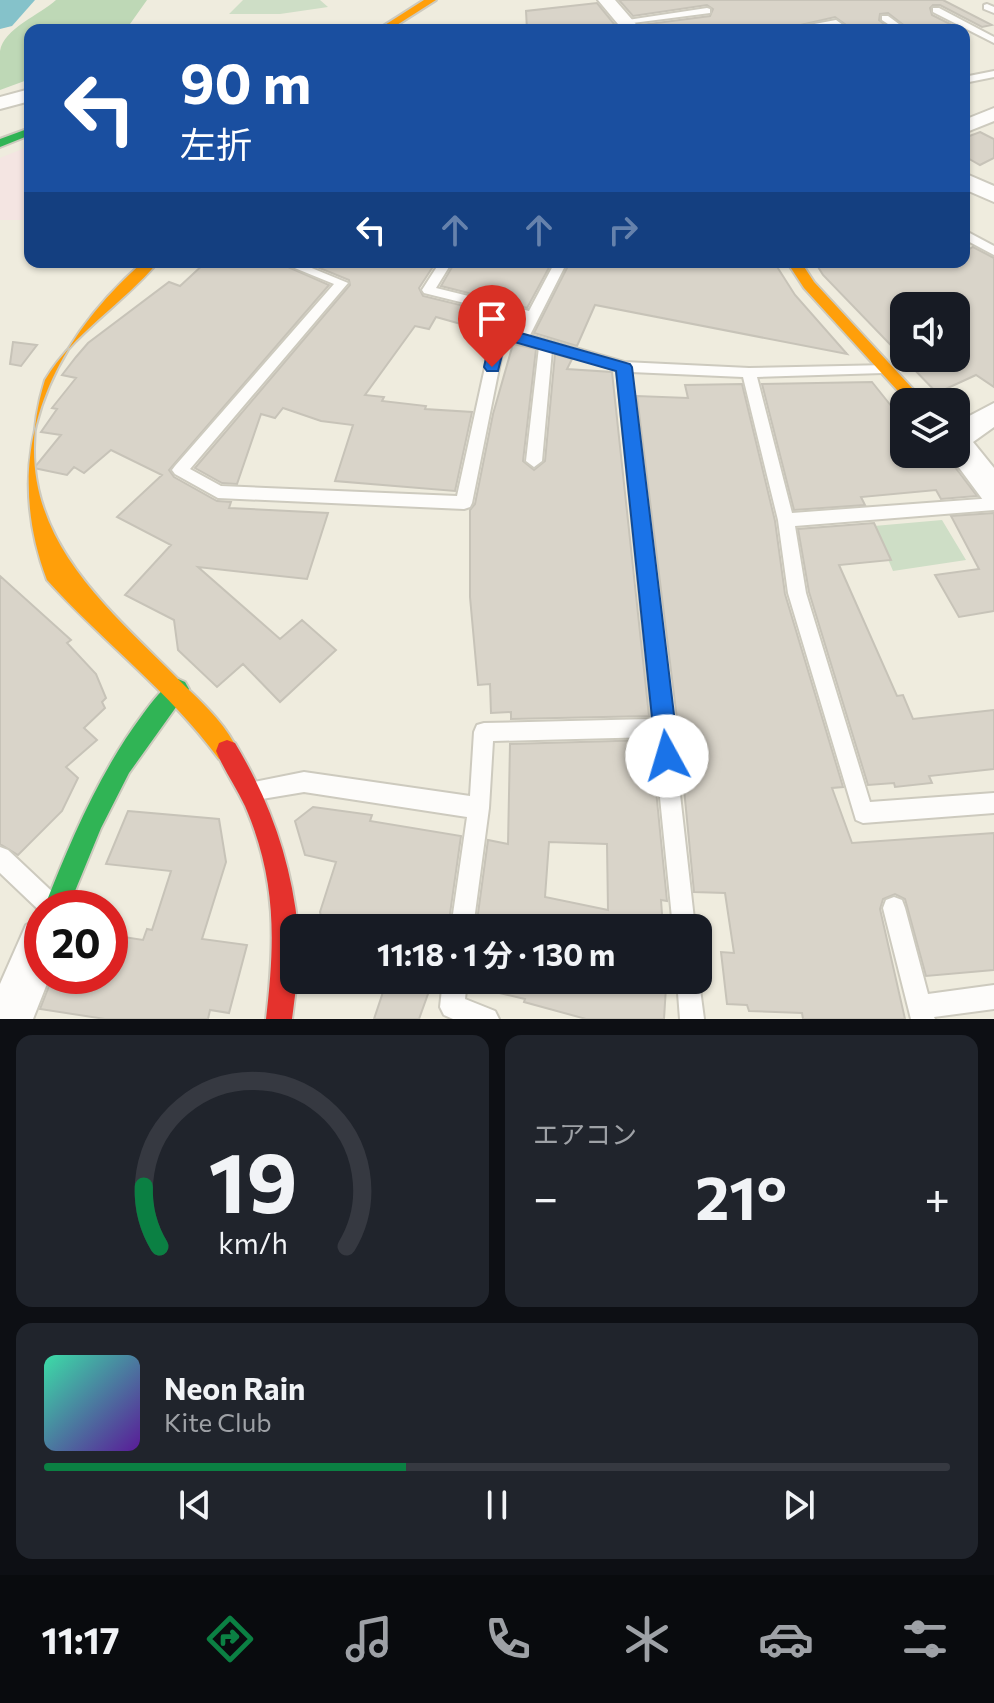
<!DOCTYPE html>
<html lang="ja">
<head>
<meta charset="utf-8">
<style>
	:root { --surface:#171b24; --page:#20242c; --text:#f1f3f6; --muted:#9ea1a6; --line:#363941; --accent:#0b8043 }
	body { margin:0; font-family:Commissioner,"Noto Sans JP",sans-serif; background:var(--page); color:var(--text); height:100vh; display:flex; flex-direction:column; font-size:30px; white-space:nowrap }
	* { box-sizing:border-box; margin:0 }
	p { font-size:26px; color:var(--muted) }
	.icon { flex:none; width:44px; height:44px; fill:none; stroke:currentColor; stroke-width:2; stroke-linecap:round; stroke-linejoin:round }
	.map { position:relative; height:1019px; overflow:hidden }
	.sheet { display:flex; flex-direction:column; gap:16px; padding:16px; background:#0d0f14; flex:1 }
	.sheet>* { flex:none }
	.top-card { position:absolute; left:24px; top:24px; width:946px; height:244px; border-radius:16px; box-shadow:0 2px 6px #0004; background:#1a4fa0; color:#fff; overflow:hidden }
	.fabs { position:absolute; left:890px; top:292px; display:grid; gap:16px }
	.fabs a { display:grid; place-items:center; width:80px; height:80px; border-radius:16px; background:var(--surface); box-shadow:0 2px 6px #0004; font-size:40px }
	.speed { position:absolute; left:24px; top:890px; display:flex; gap:16px; font-size:40px; font-weight:700; text-align:center }
	.speed>* { display:grid; place-content:center; width:104px; height:104px; border-radius:50%; background:var(--surface); box-shadow:0 2px 6px #0004; line-height:1 }
	.speed .limit { border:12px solid #d22; background:#fff; color:#111 }
	.pin { position:absolute; display:grid; place-items:center; width:68px; height:68px; color:#fff; margin:-82px -34px; border-radius:50% 50% 50% 0; rotate:-45deg; box-shadow:0 0 8px #0007 }
	.pin .icon { rotate:45deg }
	.me { position:absolute; width:88px; margin:-44px; rotate:354deg; stroke-linejoin:round; filter:drop-shadow(0 0 6px #0008) }
	.turn { display:flex; align-items:center; gap:28px; height:168px; padding:0 24px; font-size:36px }
	.turn .icon { width:104px; height:104px; stroke-width:2.5 }
	.turn b { display:block; font-size:56px; line-height:68px }
	.lanes { display:flex; align-items:center; height:76px; padding:0 24px; background:#0003; justify-content:center; gap:40px; direction:ltr }
	.lanes .off { opacity:.35 }
	.big { font-size:60px; font-weight:700; line-height:1.1 }
	.sheet .card { flex:1; display:flex; flex-direction:column; justify-content:center; gap:12px; min-width:0; padding:0 28px; border-radius:16px; background:var(--page) }
	.sheet .dial { align-items:center; gap:0 }
	.dial svg { height:208px; overflow:visible; fill:none; stroke:var(--line); stroke-width:7; stroke-linecap:round; text-anchor:middle }
	.dial text { fill:var(--text); stroke:none }
	.song { display:flex; align-items:center; gap:24px }
	.cover { width:96px; height:96px; border-radius:12px; background:linear-gradient(135deg,hsl(160 70% 55%),hsl(270 70% 35%)) }
	.played { height:8px; border-radius:4px; background:linear-gradient(90deg,var(--accent) 40%,var(--line) 40%) }
	.keys { display:flex; justify-content:space-around; direction:ltr }
	.heat { display:flex; justify-content:space-between; align-items:center; font-size:44px; direction:ltr }
	.sheet .tiles { flex:1; display:grid; gap:16px; grid-template-columns:1fr 1fr }
	.card:last-child { grid-column:span 2 }
	.trip { position:absolute; left:280px; top:914px; width:432px; height:80px; border-radius:16px; background:var(--surface); box-shadow:0 2px 6px #0004; font-weight:700; line-height:80px; text-align:center }
	.tabs { display:flex; height:128px; justify-content:space-around; align-items:center; background:#090b0e; color:var(--muted) }
	.tabs .icon { width:56px; height:56px }
	.tabs .selected { color:var(--accent) }
	.tabs b { font-size:36px; color:var(--text) }
	.map>svg:first-child { display:block }
</style>
</head>
<body>
<div class="map">
<svg width="994" height="1019" viewBox="0 0 994 1019">
	<rect width="100%" height="100%" fill="#efecde"/>
	<path fill="#f4e5e2" d="M30,146v74h-30v-62z"/>
	<path fill="#cedec6" d="M243,0h77l8,7 -48,7h-51z
		M942,520l24,40 -73,11 -19,-45z"/>
	<path fill="#bed8b6" d="M56,0h91l-17,24 -10,6h-90v49l-30,11c0,-13 0,-27 0,-39 4,-23 40,-36 56,-51z"/>
	<g fill="none" stroke-linecap="round" stroke-linejoin="round">
		<path fill="#85c2ca" fill-rule="evenodd" d="M0,0h35l-23,26 -12,3z"/>
	</g>
	<path fill="#d9d4c9" stroke="#c7c3b8" stroke-width="2" fill-rule="evenodd" d="M619,0h324l49,25 -10,2 -42,-22h-7l-3,3 2,7 30,15h-52l-22,-17 -8,1 -1,6 13,10h-39l-18,-13 -56,13h-135l-3,-5 69,-9 3,-7 -6,-4 -74,11z
		M597,3l22,27h-92l-1,-19z
		M980,132l14,7v19l-14,7 -16,-9v-18z
		M973,247l21,11v129l-18,-12 -39,18 -114,-118 -8,-13h149v-10zM904,306h52v52h-52z
		M206,262h71l52,23 -160,185 5,7 43,24 14,1 -2,6 99,5 -21,66 -109,-12 82,72 22,-19 34,30 -56,52 -37,-38 -26,23 -39,-37 -4,-30 -49,-25 46,-50 -54,-28 45,-42 -51,-25 -27,23 -10,-6 -7,8 -33,-7 27,-33 -20,-3 16,-23 -5,-1 24,-30 -14,-3 14,-18 12,-14 81,-61 11,4z
		M305,262h131l-17,26 4,8 98,24 -5,9h-11l-9,5 -60,-17 -7,12 -14,-3 -50,69 19,2 -2,4 44,5 -1,3 47,3 -17,79 -120,-10 18,-56 -32,-4 -38,-13 -8,10 -14,-4 -24,70 -15,-1 -27,-15 155,-183 -1,-5z
		M455,262h97l-25,46 -86,-22z
		M570,262h204l21,33 52,59 -252,-49 -18,41 -43,-13z
		M13,342l24,3 -16,21 -11,-2z
		M513,344l23,5 -13,112 11,9 11,-9 10,-107 17,5 -5,10 45,3 37,344 -138,3v-7l-20,1 -1,-29 -12,1 -8,-88v-87l5,-6 18,-90z
		M872,382l32,40v40l44,-4 29,38 -36,3 -5,-9 -75,7 4,8 -71,5 -32,-126z
		M742,384l33,137 10,73 58,193 -11,1 20,55 142,-10v137l-68,6 -21,-77 -10,-5 -12,5 -3,10 25,110h-102l-1,-6 -53,-2 -2,-6 -20,-1 -6,-52 13,1 -9,-60 -31,-1 -16,-165 -41,-331 51,2 -3,-13z
		M994,513v98l-35,6 -24,-42 44,-6 -28,-53z
		M874,523l17,37 -52,5 58,131 6,-1 10,24 81,-9v59l-65,7 3,7 -37,4 -1,-4 -26,2 -59,-193 -11,-63z
		M0,576l71,64 -4,3 29,31 10,24 -4,4 3,6 -21,20 13,12 -31,27 12,11 -16,33 -44,44 -18,-11z
		M651,740l16,161 -6,-1 2,28h-187l12,-88 20,4 2,-100zM549,842l58,2 1,66 -63,-13z
		M313,807l59,8 -2,6 91,15 -13,92h-124l-4,-16 16,-50 -31,-7 -10,-34z
		M128,811l91,8 7,43 -24,77 45,6 -18,68 -19,-3 -2,9h-103l-65,-10 13,-33h57v-41l33,5 4,-11 5,1 19,-59 -65,-7z
		M377,980h56l-14,39h-45l10,-30 -9,-2z
		M470,980h168l28,7 -2,32h-78l-62,-17 1,-3 -56,-13z"/>
	<g fill="none" stroke-linecap="round" stroke-linejoin="round">
		<g stroke="#cdcabe" stroke-width="4">
			<path id="lane" d="M987,4l7,3v6l-10,-4v-4z
				M707,8l3,1v4l-85,11 -4,-3z
				M933,8h6l55,29v6l-61,-31z
				M882,16h6l19,14h-10l-15,-10z
				M836,20l14,10h-10l-6,-4 -52,4z
				M994,71v6l-30,6v-6z
				M964,230l30,16v9l-30,-16z
				M280,262h17l51,21 -158,186 31,17 236,10 34,-156 14,-8h13l7,-14 -101,-25 -2,-3 18,-28h12l-16,26 93,23 26,-49h12l-37,73 94,27 125,6 139,-3 2,3 -7,5 -126,4 35,136 202,-15v12l-199,16 11,67 64,209 124,-9v20l-131,10 -7,-3 -68,-227 -10,-73 -35,-143 -112,-5 41,349 3,7 -2,4 22,196h-22l-19,-191 -161,4 -4,67 -16,120h-22l16,-111 -163,-25 -48,8 -7,-3 -3,-7 3,-7 55,-11 166,24 4,-64 3,-7 7,-2 168,-4 -35,-349 -65,-20 -10,111 -8,6 -8,-6 13,-114 -28,-7 -7,3 -32,160 -2,4 -6,2 -246,-11 -43,-24 -3,-4 3,-4 159,-182z
				M0,847l8,3 53,50 3,8h-22v5l-42,-40z
				M894,897l8,3 3,8 23,86 66,-9v24l-60,8 1,2h-24l-28,-111 3,-8z
				M698,974l6,45h-24l-3,-39h21z
				M443,980h24l-2,19 30,12 4,8h-46l-9,-4 -4,-8z"/>
		</g>
		<g stroke="#cdcabe" stroke-width="4">
			<path id="street" d="M598,0h17l26,30h-18z
				M30,89v12l-30,8v-12z
				M994,108v13l-30,12v-13z
				M964,173l30,13v16l-30,-13z
				M994,403v24l-21,15 21,26v35l-11,-3 -34,-46h7v-31z
				M42,918v58h8l-17,43h-33v-35l26,-59z"/>
		</g>
		<g stroke="#cdcabe" stroke-width="4">
			<path id="fast" d="M30,128v7l-30,12v-8z
				M178,679l7,3 4,7 -60,84 -28,55 -33,80h-24c27,-68 55,-135 99,-194 9,-12 21,-29 35,-35z"/>
		</g>
		<g stroke="#cdcabe" stroke-width="4">
			<path id="slow" d="M424,0h12l-47,30h-12z
				M143,262h15c-35,42 -84,70 -113,118 -45,147 56,220 144,310 18,17 39,38 49,61l-3,8 -8,3 -8,-3c-50,-68 -116,-117 -172,-179 -47,-125 1,-234 96,-318z
				M787,262h14l13,20 111,120h-17l-104,-114z"/>
		</g>
		<g stroke="#cdcabe" stroke-width="4">
			<path id="jam" d="M227,740l8,3c35,58 56,118 63,185h-4v52h3l-5,39h-26c9,-77 11,-139 -21,-213 -9,-19 -21,-36 -29,-55l3,-8z"/>
		</g>
		<use href="#lane" fill="#fdfcfa" fill-rule="evenodd"/>
		<use href="#street" fill="#fdfcfa" fill-rule="evenodd"/>
		<use href="#fast" fill="#30b455" fill-rule="evenodd"/>
		<use href="#slow" fill="#ff9f0a" fill-rule="evenodd"/>
		<use href="#jam" fill="#e5322d" fill-rule="evenodd"/>
	</g>
	<path fill="#1a73e8" stroke="#114b97" stroke-width="2" d="M510,330l120,34 2,3 47,389 -4,8 -8,3 -8,-3 -3,-8 -40,-385 -105,-30 -6,2 -7,28h-11l-3,-4 6,-27z"/>
</svg>
<div class="fabs">
<a><svg class="icon" aria-label="sound" viewBox="0 0 24 24"><path d="M4 9h4l5-4v14l-5-4H4zM17 9q2 3 0 6"/></svg></a>
<a><svg class="icon" aria-label="layers" viewBox="0 0 24 24"><path d="M12 4l9 5-9 5-9-5zM3 14l9 5 9-5"/></svg></a>
</div>
<div class="speed"><div class="limit">20</div></div>
<div class="pin" style="left:492px;top:367px;background:#d93025"><svg class="icon" aria-label="arrive" viewBox="0 0 24 24"><path d="M6 21V4h12l-3 4 3 4H6"/></svg></div>
<svg class="me" style="left:667px;top:756px" viewBox="-20 -20 40 40"><circle r="19" fill="#fff"/><path d="M0-13L10 11 0 6-10 11z" fill="#1a73e8"/></svg>
<div class="trip">11:18 · 1 分 · 130 m</div>
<div class="top-card">
<div class="turn"><svg class="icon" aria-label="left" viewBox="0 0 24 24"><path d="M17 20v-9H6M10 6l-5 5 5 5"/></svg><div><b>90 m</b>左折</div></div>
<div class="lanes"><svg class="icon" aria-label="left" viewBox="0 0 24 24"><path d="M17 20v-9H6M10 6l-5 5 5 5"/></svg><svg class="icon off" aria-label="ahead" viewBox="0 0 24 24"><path d="M12 20V5M6 11l6-6 6 6"/></svg><svg class="icon off" aria-label="ahead" viewBox="0 0 24 24"><path d="M12 20V5M6 11l6-6 6 6"/></svg><svg class="icon off" aria-label="right" viewBox="0 0 24 24"><path d="M7 20v-9h11M14 6l5 5-5 5"/></svg></div>
</div>
</div>
<section class="sheet">
<div class="tiles">
<div class="card dial"><svg viewBox="0 0 100 80">
<path d="M14 69A42 42 0 1 1 86 69"/>
<path d="M14 69A42 42 0 0 1 8 46" stroke="#0b8043"/>
<text x="50" y="56" font-size="32" font-weight="700">19</text>
<text x="50" y="72" font-size="11">km/h</text>
</svg></div>
<div class="card"><p>エアコン</p>
<div class="heat"><a>−</a><b class="big">21°</b><a>+</a></div>
</div>
<div class="card">
<div class="song"><i class="cover"></i><div><b>Neon Rain</b><p>Kite Club</p></div></div>
<div class="played"></div>
<div class="keys"><svg class="icon" aria-label="previous" viewBox="0 0 24 24"><path d="M18 5L8 12l10 7zM5 5v14"/></svg><svg class="icon" aria-label="pause" viewBox="0 0 24 24"><path d="M8 5v14M16 5v14"/></svg><svg class="icon" aria-label="next" viewBox="0 0 24 24"><path d="M6 5l10 7-10 7zM19 5v14"/></svg></div>
</div>
</div>
</section>
<nav class="tabs">
<b>11:17</b>
<svg class="icon selected" aria-label="directions" viewBox="0 0 24 24"><path d="M12 3l9 9-9 9-9-9zM9 14v-3h6M13 9l2 2-2 2"/></svg>
<svg class="icon" aria-label="music" viewBox="0 0 24 24"><path d="M9 18V5l10-2v13"/><circle cx="6" cy="18" r="3"/><circle cx="16" cy="16" r="3"/></svg>
<svg class="icon" aria-label="phone" viewBox="0 0 24 24"><path d="M5 4h4l2 5-3 2q2 4 5 5l2-3 5 2v4C11 20 4 13 5 4z"/></svg>
<svg class="icon" aria-label="climate" viewBox="0 0 24 24"><path d="M12 3v18M4 7l16 10M4 17L20 7"/></svg>
<svg class="icon" aria-label="car" viewBox="0 0 24 24"><path d="M5 17H2v-5l4-1 3-4h7l3 4 3 1v5h-3M9 17h6M6 11h13"/><circle cx="7" cy="17" r="2"/><circle cx="17" cy="17" r="2"/></svg>
<svg class="icon" aria-label="filters" viewBox="0 0 24 24"><path d="M4 7h16M4 17h16"/><circle cx="9" cy="7" r="2"/><circle cx="15" cy="17" r="2"/></svg>
</nav>
</body>
</html>
